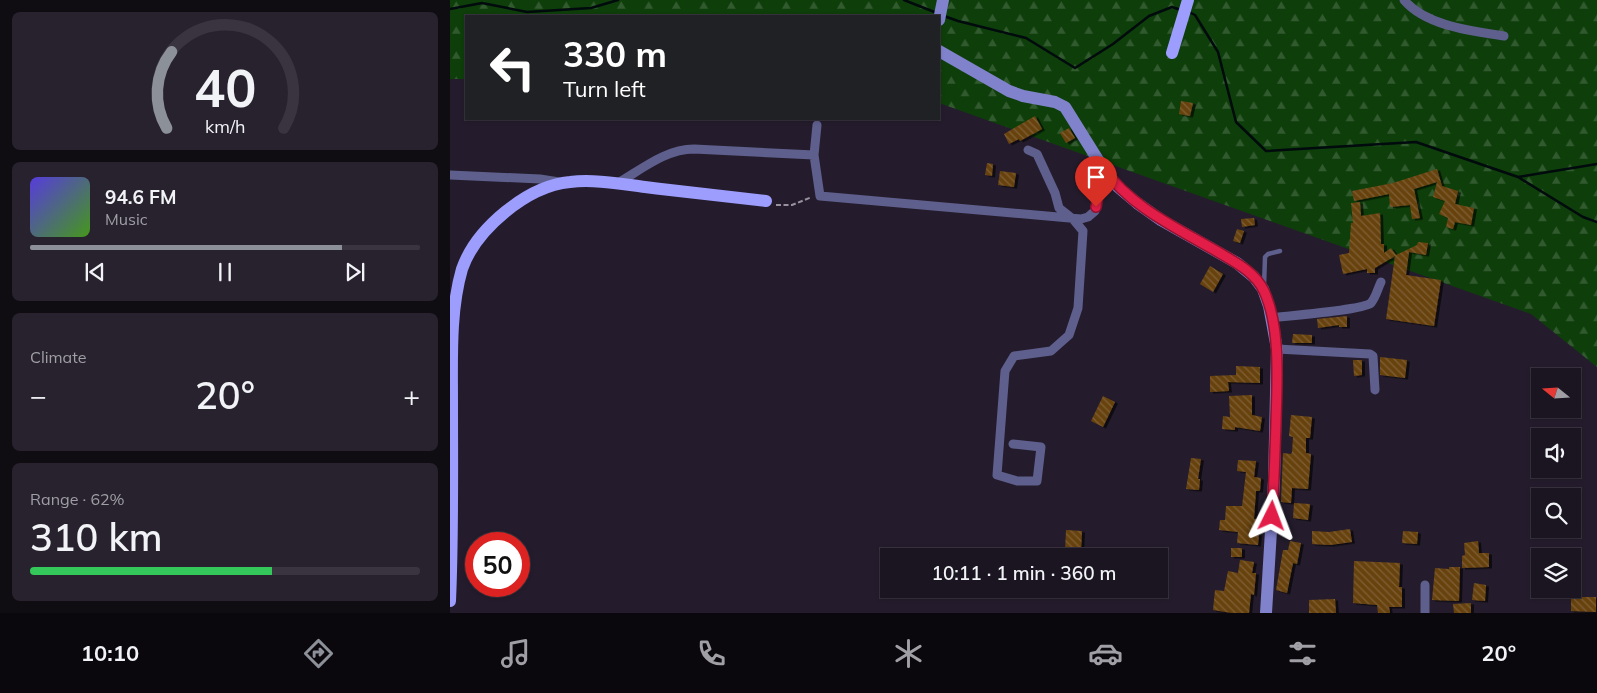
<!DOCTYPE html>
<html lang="en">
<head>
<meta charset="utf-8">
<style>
	:root { --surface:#1b1521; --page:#28222e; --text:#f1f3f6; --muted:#a09fa5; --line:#39343f; --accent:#8c9099 }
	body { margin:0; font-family:Mulish,sans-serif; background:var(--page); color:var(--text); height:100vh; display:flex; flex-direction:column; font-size:19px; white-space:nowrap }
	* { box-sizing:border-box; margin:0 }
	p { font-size:16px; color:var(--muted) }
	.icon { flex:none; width:28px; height:28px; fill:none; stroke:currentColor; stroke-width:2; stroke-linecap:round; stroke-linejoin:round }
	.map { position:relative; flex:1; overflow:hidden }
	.sheet { display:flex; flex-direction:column; gap:12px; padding:12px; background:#0f0c12; width:450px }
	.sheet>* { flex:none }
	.hud { position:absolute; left:15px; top:15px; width:475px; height:105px; border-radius:0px; box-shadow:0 1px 4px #0004,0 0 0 1px var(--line); background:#202124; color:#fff; overflow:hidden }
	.needle { width:32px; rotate:288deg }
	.controls { position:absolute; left:1081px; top:368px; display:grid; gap:10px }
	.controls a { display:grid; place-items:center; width:50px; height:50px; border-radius:0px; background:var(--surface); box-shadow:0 1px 4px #0004,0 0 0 1px var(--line); font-size:25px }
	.speed { position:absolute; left:15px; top:532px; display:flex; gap:10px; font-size:25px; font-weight:700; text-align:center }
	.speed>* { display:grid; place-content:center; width:65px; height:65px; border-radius:50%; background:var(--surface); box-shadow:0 1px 4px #0004,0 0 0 1px var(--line); line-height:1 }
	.speed .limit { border:8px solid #d22; background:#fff; color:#111 }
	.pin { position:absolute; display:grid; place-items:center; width:42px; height:42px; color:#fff; margin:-51px -21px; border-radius:50% 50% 50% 0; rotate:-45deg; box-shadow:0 0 5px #0007 }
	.pin .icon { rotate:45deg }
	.me { position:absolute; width:55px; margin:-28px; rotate:3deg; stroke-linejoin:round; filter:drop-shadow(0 0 4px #0008) }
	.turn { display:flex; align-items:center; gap:18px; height:105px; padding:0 15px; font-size:22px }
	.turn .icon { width:65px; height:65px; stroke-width:2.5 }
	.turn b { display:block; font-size:35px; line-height:42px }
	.big { font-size:38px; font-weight:600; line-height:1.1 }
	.sheet .tile { flex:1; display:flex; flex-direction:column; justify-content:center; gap:8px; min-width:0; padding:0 18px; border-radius:8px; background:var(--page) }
	.sheet .dial { align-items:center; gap:0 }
	.dial svg { height:130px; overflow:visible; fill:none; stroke:var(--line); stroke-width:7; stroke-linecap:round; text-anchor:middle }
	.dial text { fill:var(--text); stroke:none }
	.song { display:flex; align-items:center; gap:15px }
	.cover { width:60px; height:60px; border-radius:8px; background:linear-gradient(135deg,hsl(250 70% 55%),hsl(100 70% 35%)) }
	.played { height:5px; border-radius:2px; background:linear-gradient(90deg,var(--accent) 80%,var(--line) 80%) }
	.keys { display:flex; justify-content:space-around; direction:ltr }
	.heat { display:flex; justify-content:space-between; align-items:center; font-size:28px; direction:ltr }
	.charge { height:8px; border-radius:4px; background:linear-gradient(90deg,#34c759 62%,var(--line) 0) }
	.trip { position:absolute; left:430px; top:548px; width:288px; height:50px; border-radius:0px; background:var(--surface); box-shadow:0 1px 4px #0004,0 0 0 1px var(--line); font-weight:600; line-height:50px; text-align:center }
	.tabs { display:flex; height:80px; justify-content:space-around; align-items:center; background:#0b080d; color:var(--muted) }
	.tabs .icon { width:35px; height:35px }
	.tabs .on { color:var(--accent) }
	.tabs b { font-size:22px; color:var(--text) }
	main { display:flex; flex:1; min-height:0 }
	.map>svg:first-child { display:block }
</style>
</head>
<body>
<main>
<section class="sheet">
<div class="tile dial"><svg viewBox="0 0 100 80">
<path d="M14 69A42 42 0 1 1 86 69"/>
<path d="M14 69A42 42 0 0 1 17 22" stroke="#8c9099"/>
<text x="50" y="56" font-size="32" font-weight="700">40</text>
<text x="50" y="72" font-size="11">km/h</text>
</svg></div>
<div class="tile">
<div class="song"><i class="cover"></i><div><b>94.6 FM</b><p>Music</p></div></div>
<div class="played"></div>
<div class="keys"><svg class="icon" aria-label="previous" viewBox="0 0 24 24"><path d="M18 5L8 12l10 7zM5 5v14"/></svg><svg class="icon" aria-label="pause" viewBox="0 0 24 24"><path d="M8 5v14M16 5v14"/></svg><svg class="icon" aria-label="next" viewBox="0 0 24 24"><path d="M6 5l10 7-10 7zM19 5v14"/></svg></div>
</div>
<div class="tile"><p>Climate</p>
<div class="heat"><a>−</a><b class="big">20°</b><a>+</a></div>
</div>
<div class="tile"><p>Range · 62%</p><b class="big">310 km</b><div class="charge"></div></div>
</section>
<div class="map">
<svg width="1147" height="613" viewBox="0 0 1147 613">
	<defs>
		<pattern id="forest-firs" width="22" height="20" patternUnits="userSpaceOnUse" patternTransform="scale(1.25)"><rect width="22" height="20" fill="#0e3e0a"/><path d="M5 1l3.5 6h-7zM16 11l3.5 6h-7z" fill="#325a2f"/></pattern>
		<pattern id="building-back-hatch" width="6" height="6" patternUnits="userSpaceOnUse" patternTransform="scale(1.25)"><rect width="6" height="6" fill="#684310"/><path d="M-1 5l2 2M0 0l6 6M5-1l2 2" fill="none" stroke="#7e5f34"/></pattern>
		<filter id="shadow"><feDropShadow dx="3" dy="1.5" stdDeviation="0" flood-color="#0009"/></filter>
	</defs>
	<rect width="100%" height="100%" fill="#241c2c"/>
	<path fill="url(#forest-firs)" d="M0,0h1147v367l-66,-53 -592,-211v-87h-473v63h-16z"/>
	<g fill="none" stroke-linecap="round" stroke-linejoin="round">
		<path stroke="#010a0d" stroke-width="2.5" d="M454,0l33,13
			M0,9l32,-6 45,9 64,-4 27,-8
			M739,12l6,3 23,37 18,70 30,29 150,-9 102,35 65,40 14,5
			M494,16l14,5 68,17 49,30 38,-24 36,-28 23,-9 9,3
			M1068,177l79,-13"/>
	</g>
	<path fill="url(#building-back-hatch)" filter="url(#shadow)" d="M731,101l12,2 -3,13 -11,-2z
		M585,116l7,13 -22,12 -1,-2 -10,5 -5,-10z
		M619,128l6,10 -9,5 -6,-10z
		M537,163l6,1 -1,12 -7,-1z
		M987,169l5,17 16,5 -3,13 19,4 -3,17 -16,-3 -2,7 -7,-2 2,-9 -9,-4 6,-13 -12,-4 4,-15 -23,7 6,29 -8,1 -2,-14 -20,2 -1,-13 -35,7 -2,-10 41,-8z
		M550,171l16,2 -2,14 -16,-2z
		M910,202l1,14 19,-3 1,31h3v9l7,-5 5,7 21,-10 1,-3 10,1 -2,12 -17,-3 -3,23 35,5 -7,46 -48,-7 9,-63 -20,12v5h-8v-4l-24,5 -4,-19 10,-2 2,-30h2l-2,-20z
		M804,218l1,7 -13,2 -1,-8z
		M787,229l7,2 -4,12 -7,-2z
		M760,266l13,8 -10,18 -13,-8z
		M897,316v11h-8v-2l-21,3 -1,-9z
		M843,334l19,1v8h-20z
		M930,357l27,3 -2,18 -25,-3z
		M903,360h9v15l-8,1z
		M786,366l24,1v16l-32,-1 1,9 -19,1v-16l26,-1z
		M802,395v20l10,2 -2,14 -25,-4v3l-13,-1 1,-13 7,1 -1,-21z
		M653,396l12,6 -12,25 -12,-6z
		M841,415l21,2 -2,21h-4v15l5,1 -3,35 -16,-1 -1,15 -10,-1 2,-49 8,1 1,-2 1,-15 -4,-1z
		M741,458l10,1 -3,20h2l-1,11 -13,-1z
		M788,460l18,1 -2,16 7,1 -1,13h-4l-2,28h2l-1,14 4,1 -1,11 -21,-2 1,-11 -19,-2 1,-10h5l1,-14h16l4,-34 -9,-1z
		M844,503l16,1 -2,16 -15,-2z
		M900,529l2,13 -22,3 -18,-1v-13l17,1z
		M616,530l16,1 -1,21 -16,-1z
		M953,531l15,1 -1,12 -15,-1z
		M840,541l11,2 -4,21 -4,-1 -6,30 -11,-3 7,-40h5z
		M1028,541l1,12h10v14l-27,1v-12l3,-1 -1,-12z
		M781,548h11v9h-11z
		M790,560l14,2 -2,11h4l-2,22 -3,-1 -2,19h-17l-19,-3 2,-20 9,1 4,-20 10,2z
		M904,561l46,2 -1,24h3v20h-13l1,6h-12l-1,-8 -24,-2z
		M999,567h11l-1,34 -27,-1 3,-32 14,1z
		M1024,583l12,2 -1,16 -13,-1z
		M1121,597h25v15l-25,-1z
		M885,599l1,14h-27v-13z
		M1021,603v10h-17l-1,-9z"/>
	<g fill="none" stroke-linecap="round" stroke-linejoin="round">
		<path stroke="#97909d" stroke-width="2" stroke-dasharray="5 2.5" stroke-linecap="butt" d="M326,205h16l20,-8"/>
		<path stroke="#5e5f8d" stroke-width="4.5" d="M814,286l1,-29 3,-3 12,-3"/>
		<path stroke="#5e5f8d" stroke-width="9" d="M954,0c22,26 68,31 100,36
			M367,125l-3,30 6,41 261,23 7,-2 7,-6 8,-43
			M0,175l90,4 19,3
			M168,183c24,-14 48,-34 76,-34l120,6
			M821,318c16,-2 92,-8 100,-15 5,-6 7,-15 10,-21
			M827,349l93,5 3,2 2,34
			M563,444l28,3 -4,34h-20l-20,-6 8,-104 9,-15 37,-5 18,-16 9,-27 5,-77 -10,-12 -14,-11 -4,-15 -18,-39 -9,-4
			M975,585v28"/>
		<path stroke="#8182cc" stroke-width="12" d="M489,20l4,-20
			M489,51l70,40 14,5 32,6 10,5 38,61 15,19 19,16 24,17 76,43 17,14 9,12 6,17 8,43 -3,132 -8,132"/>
		<path stroke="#9d9dfd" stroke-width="12" d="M722,53l16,-53
			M0,601c3,-67 2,-133 2,-200 0,-43 -2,-91 10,-132 14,-40 65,-83 108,-87 24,-3 51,2 75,5 40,5 80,9 121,14"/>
	</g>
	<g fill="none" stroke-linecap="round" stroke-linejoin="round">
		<g stroke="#92132f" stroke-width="12">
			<path id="route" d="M646,207l7,-39c29,40 74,60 115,84 17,10 37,20 46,39 17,37 13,90 12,131 -1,31 -2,63 -4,94"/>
		</g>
		<use href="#route" stroke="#e11d48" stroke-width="9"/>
	</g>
</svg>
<div class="controls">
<a><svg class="needle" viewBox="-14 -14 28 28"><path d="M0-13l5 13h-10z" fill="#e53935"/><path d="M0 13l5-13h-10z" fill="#a09fa5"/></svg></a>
<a><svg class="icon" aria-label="sound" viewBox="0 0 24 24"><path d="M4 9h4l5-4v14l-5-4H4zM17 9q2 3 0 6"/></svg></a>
<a><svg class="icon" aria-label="search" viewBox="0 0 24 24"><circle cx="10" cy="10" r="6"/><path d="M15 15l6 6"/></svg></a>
<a><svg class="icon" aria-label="layers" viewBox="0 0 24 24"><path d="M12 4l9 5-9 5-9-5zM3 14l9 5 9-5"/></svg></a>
</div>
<div class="speed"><div class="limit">50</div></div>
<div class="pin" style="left:646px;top:207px;background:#d93025"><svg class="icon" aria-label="arrive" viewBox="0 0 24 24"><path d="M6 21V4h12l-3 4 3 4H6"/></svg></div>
<svg class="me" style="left:822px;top:516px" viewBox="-20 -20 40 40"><path d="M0-17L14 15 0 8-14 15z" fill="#e11d48" stroke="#fff" stroke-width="4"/></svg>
<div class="trip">10:11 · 1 min · 360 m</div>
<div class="hud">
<div class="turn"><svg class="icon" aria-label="left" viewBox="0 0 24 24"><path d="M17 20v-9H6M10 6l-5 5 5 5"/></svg><div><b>330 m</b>Turn left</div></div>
</div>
</div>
</main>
<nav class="tabs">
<b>10:10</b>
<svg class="icon on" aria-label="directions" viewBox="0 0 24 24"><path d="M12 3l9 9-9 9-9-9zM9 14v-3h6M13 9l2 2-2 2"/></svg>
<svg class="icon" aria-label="music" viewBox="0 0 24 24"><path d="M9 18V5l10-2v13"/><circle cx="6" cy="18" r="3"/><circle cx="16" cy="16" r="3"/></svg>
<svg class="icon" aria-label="phone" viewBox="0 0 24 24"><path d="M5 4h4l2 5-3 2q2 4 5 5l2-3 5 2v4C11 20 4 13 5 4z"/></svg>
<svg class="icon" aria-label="climate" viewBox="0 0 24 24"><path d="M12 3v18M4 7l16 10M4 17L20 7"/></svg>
<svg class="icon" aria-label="car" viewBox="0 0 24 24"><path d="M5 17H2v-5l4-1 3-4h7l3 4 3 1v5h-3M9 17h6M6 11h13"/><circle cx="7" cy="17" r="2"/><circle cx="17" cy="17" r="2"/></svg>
<svg class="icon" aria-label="filters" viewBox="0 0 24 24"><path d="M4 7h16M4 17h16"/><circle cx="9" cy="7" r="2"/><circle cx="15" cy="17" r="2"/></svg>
<b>20°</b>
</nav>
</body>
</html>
